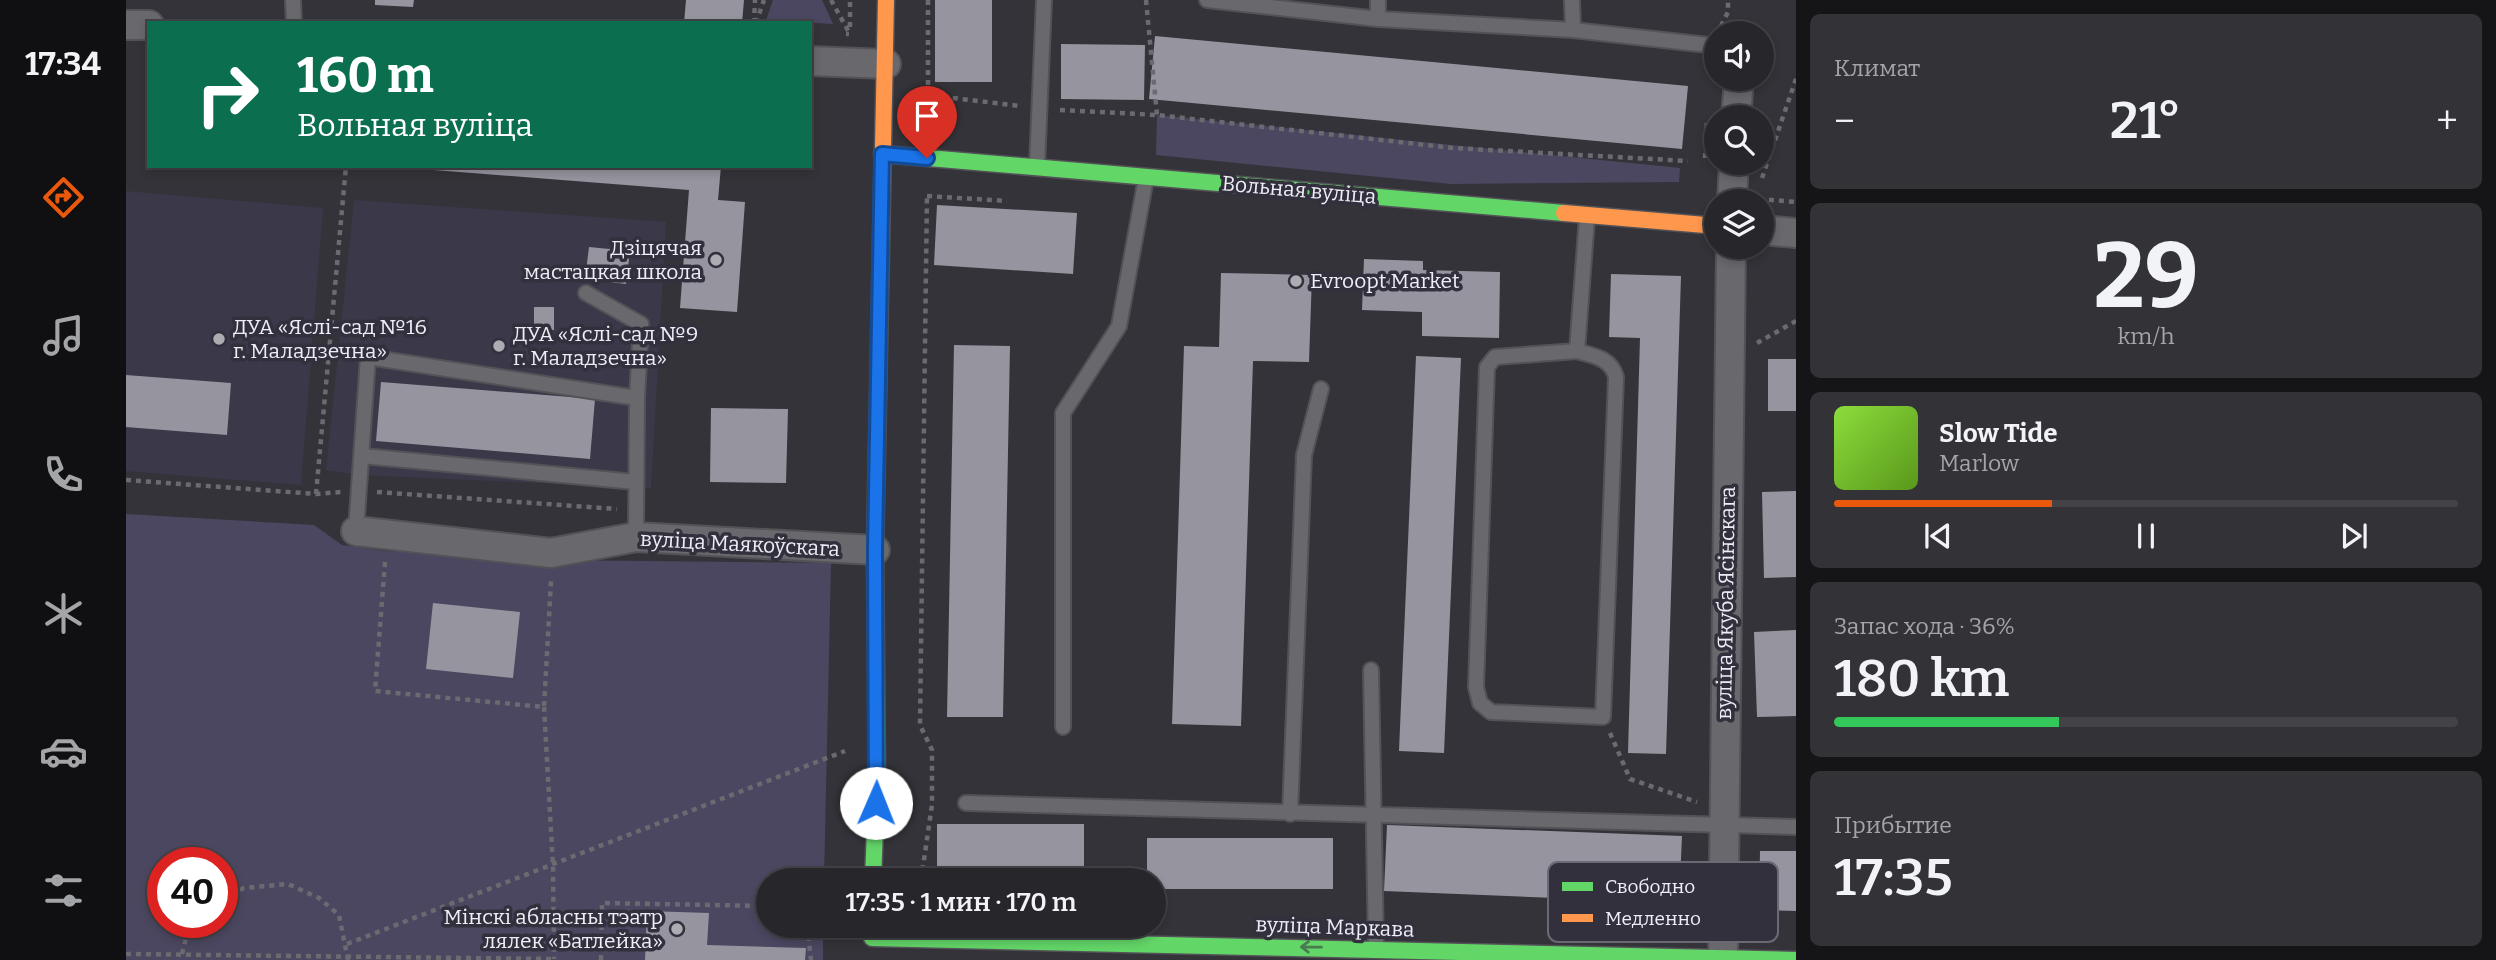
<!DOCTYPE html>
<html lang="ru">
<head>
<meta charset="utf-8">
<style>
	:root { --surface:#27262b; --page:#333237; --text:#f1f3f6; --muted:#a4a5a9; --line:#434347; --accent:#ea580c }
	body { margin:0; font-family:Bitter,serif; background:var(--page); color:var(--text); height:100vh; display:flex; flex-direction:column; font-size:26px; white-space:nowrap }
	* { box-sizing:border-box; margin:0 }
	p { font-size:23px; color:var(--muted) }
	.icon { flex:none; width:38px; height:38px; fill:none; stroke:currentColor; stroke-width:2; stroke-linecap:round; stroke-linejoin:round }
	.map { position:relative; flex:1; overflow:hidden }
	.drawer { display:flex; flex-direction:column; gap:14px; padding:14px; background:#151518; width:700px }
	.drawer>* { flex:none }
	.top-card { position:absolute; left:21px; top:21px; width:665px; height:147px; border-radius:0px; box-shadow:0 4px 10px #0003,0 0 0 2px var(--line); background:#0b6e4f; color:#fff; overflow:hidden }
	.controls { position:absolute; left:1578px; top:21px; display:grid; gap:14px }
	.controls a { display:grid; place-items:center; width:70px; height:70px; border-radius:50%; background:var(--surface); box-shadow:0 4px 10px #0003,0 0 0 2px var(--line); font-size:35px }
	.speed { position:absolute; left:21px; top:847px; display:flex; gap:14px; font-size:35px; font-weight:700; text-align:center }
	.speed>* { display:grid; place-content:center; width:91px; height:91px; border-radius:50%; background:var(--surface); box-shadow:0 4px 10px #0003,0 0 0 2px var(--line); line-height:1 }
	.speed .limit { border:10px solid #d22; background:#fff; color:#111 }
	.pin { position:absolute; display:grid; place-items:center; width:60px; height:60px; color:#fff; margin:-72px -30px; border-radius:50% 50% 50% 0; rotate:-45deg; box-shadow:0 0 7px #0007 }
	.pin .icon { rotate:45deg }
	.me { position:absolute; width:77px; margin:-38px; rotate:1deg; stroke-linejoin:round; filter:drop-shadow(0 0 5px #0008) }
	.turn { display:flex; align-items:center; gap:24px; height:147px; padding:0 35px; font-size:32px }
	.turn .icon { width:91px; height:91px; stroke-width:2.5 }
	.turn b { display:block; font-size:49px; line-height:60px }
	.big { font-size:52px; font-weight:600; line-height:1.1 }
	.drawer .card { flex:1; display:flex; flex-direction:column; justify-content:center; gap:10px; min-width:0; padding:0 24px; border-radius:10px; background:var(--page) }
	.drawer .dial { align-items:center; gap:0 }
	.dial b { font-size:91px; line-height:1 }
	.song { display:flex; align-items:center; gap:21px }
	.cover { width:84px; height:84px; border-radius:10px; background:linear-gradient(135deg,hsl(90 70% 55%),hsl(90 70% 35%)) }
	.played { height:7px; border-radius:4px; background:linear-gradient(90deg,var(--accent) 35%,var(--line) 35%) }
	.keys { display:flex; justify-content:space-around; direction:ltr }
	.heat { display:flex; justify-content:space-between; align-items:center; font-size:38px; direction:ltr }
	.charge { height:10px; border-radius:5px; background:linear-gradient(90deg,#34c759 36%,var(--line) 0) }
	.trip { position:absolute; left:630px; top:868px; width:410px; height:70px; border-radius:35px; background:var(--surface); box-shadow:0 4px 10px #0003,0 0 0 2px var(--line); font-weight:600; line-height:70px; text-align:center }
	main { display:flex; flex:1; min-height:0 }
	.dock { display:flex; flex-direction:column; width:126px; justify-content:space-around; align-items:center; background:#100f11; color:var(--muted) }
	.dock .icon { width:49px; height:49px }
	.dock .current { color:var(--accent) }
	.dock b { font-size:32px; color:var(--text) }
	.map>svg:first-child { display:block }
</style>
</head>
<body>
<main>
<nav class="dock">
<b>17:34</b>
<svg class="icon current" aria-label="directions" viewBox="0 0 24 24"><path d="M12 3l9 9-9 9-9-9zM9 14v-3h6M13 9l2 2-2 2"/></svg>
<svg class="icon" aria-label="music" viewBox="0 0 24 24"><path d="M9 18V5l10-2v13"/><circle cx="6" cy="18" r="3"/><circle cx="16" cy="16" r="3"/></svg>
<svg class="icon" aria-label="phone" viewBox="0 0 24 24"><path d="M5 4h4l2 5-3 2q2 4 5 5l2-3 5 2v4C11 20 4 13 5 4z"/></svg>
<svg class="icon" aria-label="climate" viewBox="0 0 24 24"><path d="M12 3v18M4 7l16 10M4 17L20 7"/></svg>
<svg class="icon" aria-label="car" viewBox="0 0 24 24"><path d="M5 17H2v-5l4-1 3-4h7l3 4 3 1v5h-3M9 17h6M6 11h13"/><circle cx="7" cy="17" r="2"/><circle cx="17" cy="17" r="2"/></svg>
<svg class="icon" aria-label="filters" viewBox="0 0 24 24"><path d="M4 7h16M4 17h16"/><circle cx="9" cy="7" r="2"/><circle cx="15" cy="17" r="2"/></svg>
</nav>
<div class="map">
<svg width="1670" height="960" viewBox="0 0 1670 960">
	<rect width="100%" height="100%" fill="#343339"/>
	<path fill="#3b3849" d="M0,191l197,17 -22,277 -175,-14z
		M228,200l312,22 -15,266 -292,-13 -33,-5z"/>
	<path fill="#4b4760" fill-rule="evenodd" d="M647,0h49l11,24 -67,-4z
		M1031,115l523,53 -1,14 -228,2 -295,-29z
		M0,514l188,11 28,20 44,6 166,9 279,3 -7,317h-56v46h55v34h-697zM37,863h59v59h-59z"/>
	<path fill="#96959f" d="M249,0h39l-1,7 -38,-2z
		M560,0h58l-2,23h-58z
		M809,0h57v82h-57z
		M1029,36l533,50 -6,63 -533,-50z
		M935,44l84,1 -1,55 -83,-1z
		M23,62v37h-2l-2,-36z
		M257,166h338l-3,34 27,2 -8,110 -57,-4 9,-118z
		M811,205l140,8 -4,61 -139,-9z
		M463,247l41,4 -4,33 -41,-5z
		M1238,259l59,2v9l77,2 -1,66 -77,-2v-24l-60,-2z
		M1095,273l91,2 -3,87 -56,-1 -12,365 -69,-2 12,-378 35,1z
		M1485,274l70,2 -15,478 -38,-1 12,-415 -31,-1z
		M408,307h20v23l-20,-1z
		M828,345l56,1 -7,371h-56z
		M1290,356l45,2 -17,395 -45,-2z
		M1642,359h28v52h-28z
		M0,375l105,8 -4,52 -101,-8z
		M255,382l214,17 -5,60 -214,-18z
		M585,408l77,1 -2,74 -76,-1z
		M1670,491v86l-32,1 -2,-86z
		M307,603l87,9 -7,66 -87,-9z
		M1670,630v86l-39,1 -3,-85z
		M811,824h147v56h-147z
		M1261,825l295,11 -3,67 -295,-12z
		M1021,838h186v51h-180v-9h-6z
		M1634,851h36v60l-37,-1z
		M521,911l62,2 -2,32 99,3 -1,12h-160z"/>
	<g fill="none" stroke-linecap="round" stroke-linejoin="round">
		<g stroke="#535257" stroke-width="18">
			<path id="lane" d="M167,0l1,23
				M1081,0l171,19
				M1252,0v19l195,11 144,16
				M1446,0l1,30
				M911,166l7,-166
				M460,293l55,31 -4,74
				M1451,351c17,5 34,7 39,26l-13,340 -112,-5 -11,-9 -4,-16 11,-320 8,-10z
				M1451,351l10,-134
				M237,456l272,26
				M230,531l12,-174 269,41 -1,139
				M1245,670l5,277
				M937,727v-314l56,-87 27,-148
				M840,803l830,24
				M1164,814l14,-359 17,-66"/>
		</g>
		<g stroke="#535257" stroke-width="32">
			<path id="street" d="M0,25h23
				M684,61l76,3
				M1610,117l3,-38
				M1606,201l2,-38
				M1636,230l34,3
				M230,531l195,22 85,-16 239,13
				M1597,960l8,-713"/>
		</g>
		<g stroke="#535257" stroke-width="19">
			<path id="fast" d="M756,154l682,59
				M747,880l4,-103 -2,-227 5,-255
				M746,938l924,22"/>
		</g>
		<g stroke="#535257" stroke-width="19">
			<path id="slow" d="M1438,213l153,13
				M754,295l6,-295"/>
		</g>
		<path stroke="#6b6a70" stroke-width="4.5" stroke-dasharray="5 5" stroke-linecap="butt" d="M705,0l19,34h-4
			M802,0v95l92,11
			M1020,0l11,115
			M628,23l1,-23
			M630,23l8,-23
			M1595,26l7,-14v-12
			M724,27v-27
			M789,96l13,-1v31
			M934,110l97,5 296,33 235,13
			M1579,158l2,-37
			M1636,178l34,-99
			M801,196l80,5
			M1633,199l37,3
			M1631,343l39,-22
			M0,480l190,14 25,-2
			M251,492l240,17
			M190,494l30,-328
			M259,562l-10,129 169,16 7,-126
			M418,707l9,159 1,93
			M1484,733l20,46 67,23
			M795,880l11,-75v-55l-12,-25 7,-531
			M96,899l22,-11 44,-4 31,14 20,17 9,45
			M681,926l4,34
			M221,944l498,-193
			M0,954l428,5
			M56,954l7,-28 4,-4
			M475,960l1,-57 166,3"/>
		<use href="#lane" stroke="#69686d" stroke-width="14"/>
		<use href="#street" stroke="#69686d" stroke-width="28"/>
		<use href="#fast" stroke="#63d668" stroke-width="16"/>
		<use href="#slow" stroke="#ff974d" stroke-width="16"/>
	</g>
	<defs><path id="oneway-shaft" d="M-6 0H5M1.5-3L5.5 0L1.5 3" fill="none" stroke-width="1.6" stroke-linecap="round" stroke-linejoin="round" transform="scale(1.75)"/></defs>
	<use stroke="#487b50" href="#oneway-shaft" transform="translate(1185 947) rotate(-179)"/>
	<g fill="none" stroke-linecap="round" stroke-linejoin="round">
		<g stroke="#114b97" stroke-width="18">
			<path id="route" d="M750,803l-1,-253 7,-396 45,4"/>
		</g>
		<use href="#route" stroke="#1a73e8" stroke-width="12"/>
	</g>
	<g fill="#adacb3" stroke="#32303c" stroke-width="2.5">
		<circle cx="590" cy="260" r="7"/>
		<circle cx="1170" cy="281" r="7"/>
		<circle cx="93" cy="339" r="7"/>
		<circle cx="373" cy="346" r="7"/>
		<circle cx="551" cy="929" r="7"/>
	</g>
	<g text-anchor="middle" stroke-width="7" stroke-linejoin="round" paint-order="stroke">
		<g font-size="21" fill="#eeedf5" stroke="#32303c">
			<text transform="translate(1173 190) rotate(5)" y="7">Вольная вуліца</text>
			<text transform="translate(614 544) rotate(3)" y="7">вуліца Маякоўскага</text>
			<text transform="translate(1600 603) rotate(-89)" y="7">вуліца Якуба Ясінскага</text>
			<text transform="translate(1209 927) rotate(2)" y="7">вуліца Маркава</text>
		</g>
		<g font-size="21" fill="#eeedf5" stroke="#32303c" text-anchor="start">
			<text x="576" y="255" text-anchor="end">Дзіцячая<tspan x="576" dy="24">мастацкая школа</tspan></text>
			<text x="1184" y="288">Evroopt Market</text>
			<text x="107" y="334">ДУА «Яслі-сад №16<tspan x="107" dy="24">г. Маладзечна»</tspan></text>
			<text x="387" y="341">ДУА «Яслі-сад №9<tspan x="387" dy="24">г. Маладзечна»</tspan></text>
			<text x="537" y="924" text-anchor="end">Мінскі абласны тэатр<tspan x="537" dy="24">лялек «Батлейка»</tspan></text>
		</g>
	</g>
	<rect x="1422" y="862" width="230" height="80" rx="10" fill="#32303c" stroke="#6a6974" stroke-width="2"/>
	<rect x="1436" y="882" width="31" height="9" fill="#63d668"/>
	<rect x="1436" y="914" width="31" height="8" fill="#ff974d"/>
	<g font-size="19" fill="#eeedf5">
		<text x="1479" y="893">Свободно</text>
		<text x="1479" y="925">Медленно</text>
	</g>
</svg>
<div class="controls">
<a><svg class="icon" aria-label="sound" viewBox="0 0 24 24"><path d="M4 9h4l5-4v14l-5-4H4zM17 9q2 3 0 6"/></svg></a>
<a><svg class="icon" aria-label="search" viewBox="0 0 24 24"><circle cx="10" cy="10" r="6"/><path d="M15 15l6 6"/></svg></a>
<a><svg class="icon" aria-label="layers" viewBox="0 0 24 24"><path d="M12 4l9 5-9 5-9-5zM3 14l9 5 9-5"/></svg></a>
</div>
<div class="speed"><div class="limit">40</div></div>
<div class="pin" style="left:801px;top:158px;background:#d93025"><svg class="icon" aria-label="arrive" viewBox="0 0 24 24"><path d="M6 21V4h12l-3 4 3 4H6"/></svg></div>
<svg class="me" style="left:750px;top:803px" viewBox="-20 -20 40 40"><circle r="19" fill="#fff"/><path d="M0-13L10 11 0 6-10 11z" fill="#1a73e8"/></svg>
<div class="trip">17:35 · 1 мин · 170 m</div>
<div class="top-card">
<div class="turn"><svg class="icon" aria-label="right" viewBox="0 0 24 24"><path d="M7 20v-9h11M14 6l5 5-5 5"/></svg><div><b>160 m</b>Вольная вуліца</div></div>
</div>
</div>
<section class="drawer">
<div class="card"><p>Климат</p>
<div class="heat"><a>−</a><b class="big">21°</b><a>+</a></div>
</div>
<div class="card dial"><b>29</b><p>km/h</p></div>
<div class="card">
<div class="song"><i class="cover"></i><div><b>Slow Tide</b><p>Marlow</p></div></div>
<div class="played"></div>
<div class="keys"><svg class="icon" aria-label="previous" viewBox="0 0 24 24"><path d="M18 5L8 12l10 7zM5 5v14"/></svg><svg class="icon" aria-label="pause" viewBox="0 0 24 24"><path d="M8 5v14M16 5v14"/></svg><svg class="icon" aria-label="next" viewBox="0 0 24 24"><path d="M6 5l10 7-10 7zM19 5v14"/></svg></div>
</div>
<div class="card"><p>Запас хода · 36%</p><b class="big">180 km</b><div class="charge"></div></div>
<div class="card"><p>Прибытие</p><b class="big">17:35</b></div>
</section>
</main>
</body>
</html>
